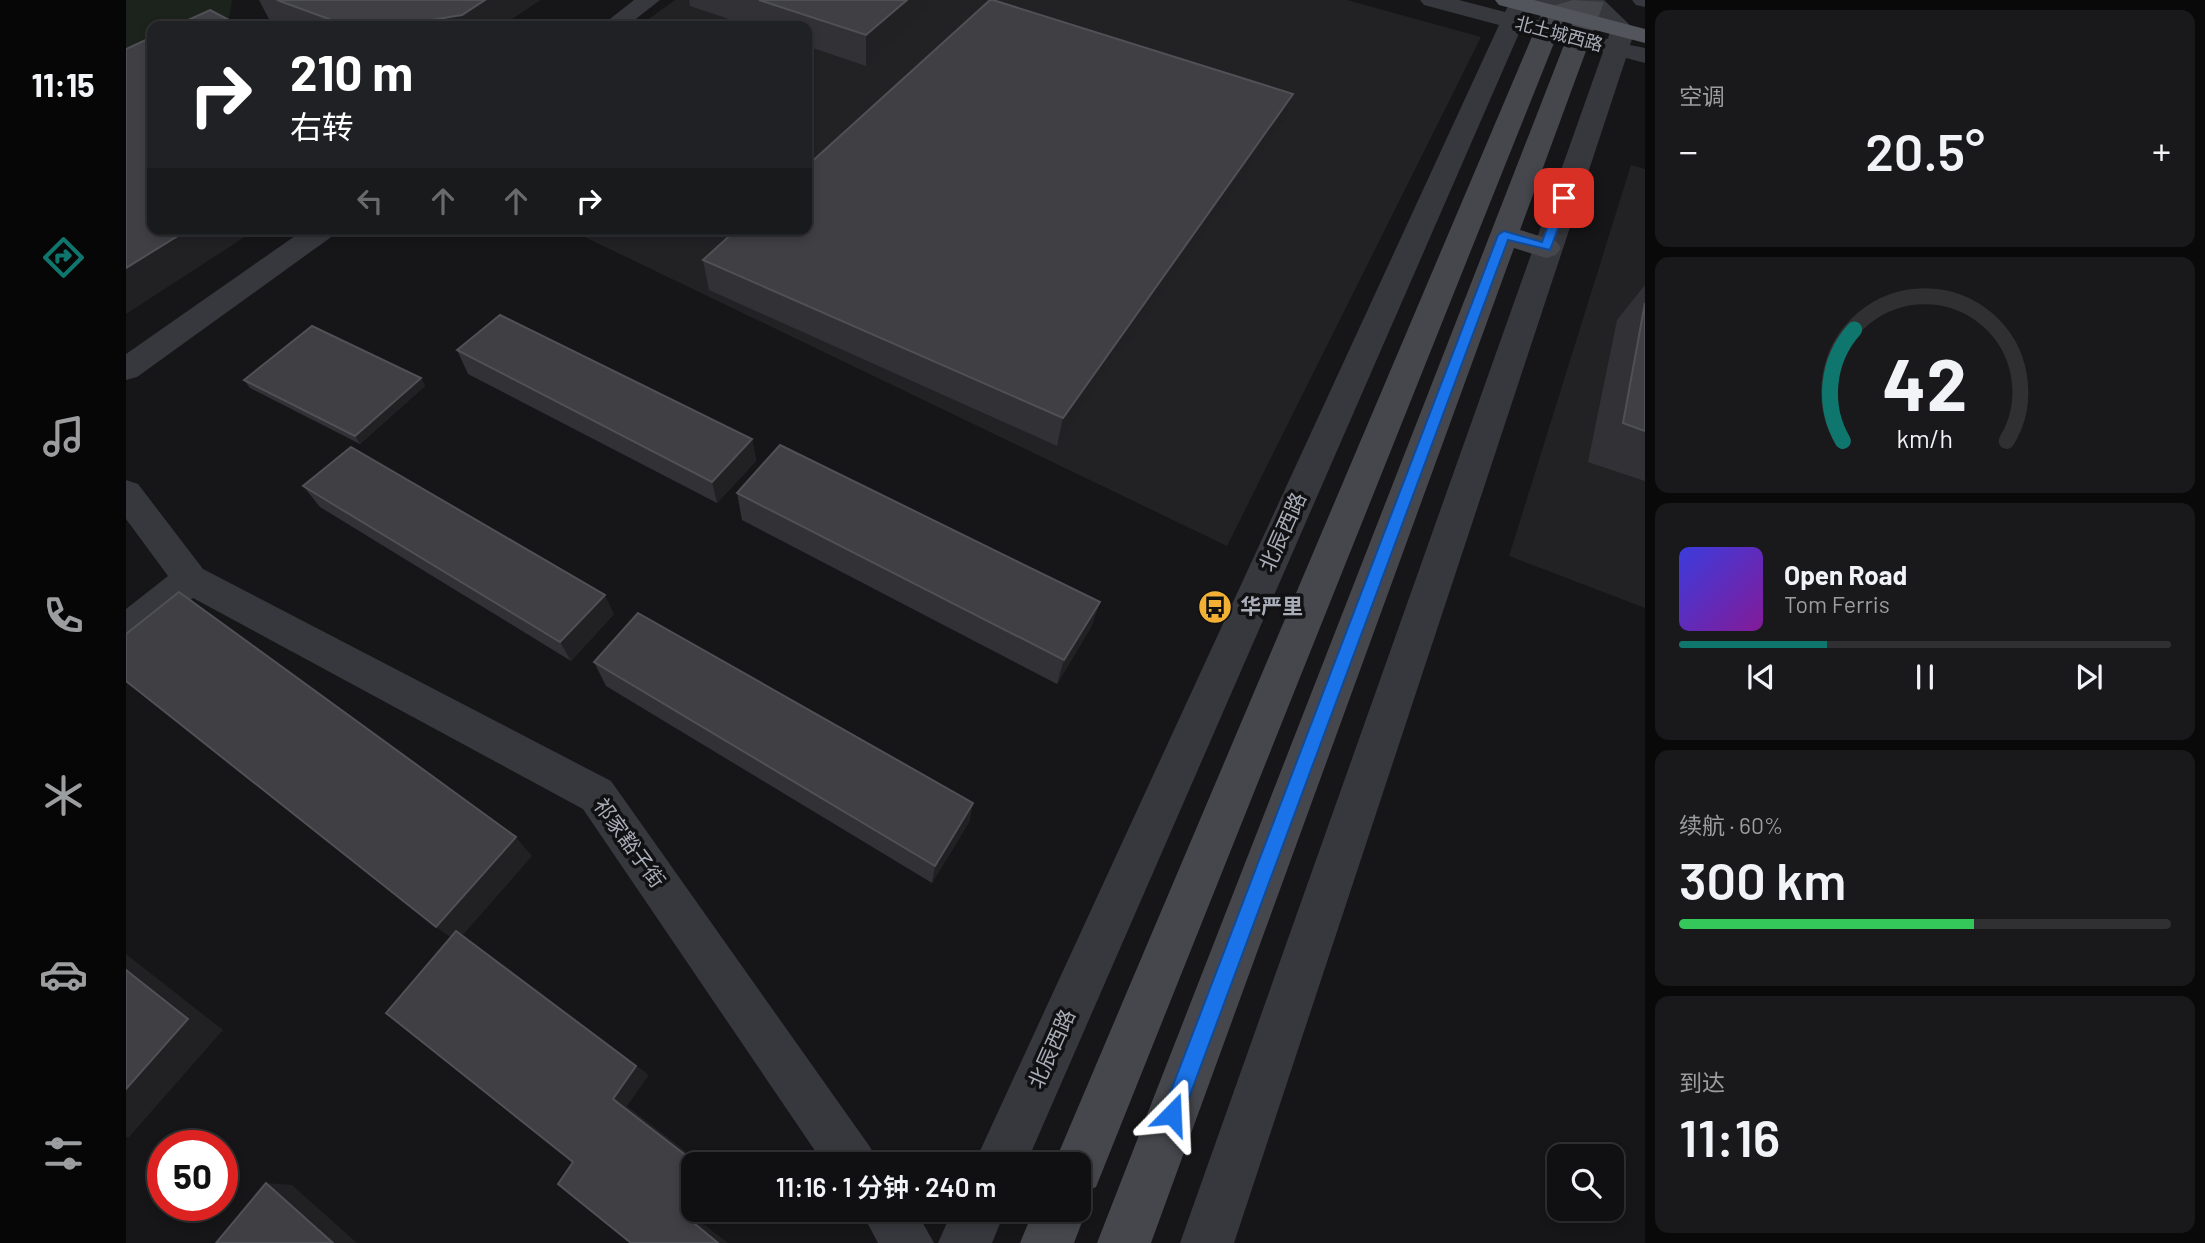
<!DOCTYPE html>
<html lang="zh">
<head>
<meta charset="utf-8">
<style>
	:root { --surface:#101012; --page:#19191b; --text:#f1f3f6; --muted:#9c9d9f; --line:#303032; --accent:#0f766e }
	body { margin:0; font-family:Barlow,"Noto Sans SC",sans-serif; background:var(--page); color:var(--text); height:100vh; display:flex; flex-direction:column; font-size:26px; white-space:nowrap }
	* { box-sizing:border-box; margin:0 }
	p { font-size:23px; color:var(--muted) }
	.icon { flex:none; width:38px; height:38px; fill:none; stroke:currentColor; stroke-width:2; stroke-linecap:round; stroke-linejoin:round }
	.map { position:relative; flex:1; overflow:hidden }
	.details { display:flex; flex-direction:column; gap:10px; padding:10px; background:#09090a; width:560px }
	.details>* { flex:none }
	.top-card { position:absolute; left:21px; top:21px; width:665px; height:214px; border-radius:14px; box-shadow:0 4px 10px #0003,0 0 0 2px var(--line); background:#202124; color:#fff; overflow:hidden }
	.controls { position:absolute; left:1421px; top:1144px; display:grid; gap:14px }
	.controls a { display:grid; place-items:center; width:77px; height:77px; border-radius:14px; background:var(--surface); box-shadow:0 4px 10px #0003,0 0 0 2px var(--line); font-size:35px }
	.speed { position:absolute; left:21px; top:1130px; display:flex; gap:14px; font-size:35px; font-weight:700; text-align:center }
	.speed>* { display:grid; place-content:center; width:91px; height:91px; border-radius:50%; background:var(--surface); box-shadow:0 4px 10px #0003,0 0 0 2px var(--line); line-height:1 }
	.speed .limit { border:10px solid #d22; background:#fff; color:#111 }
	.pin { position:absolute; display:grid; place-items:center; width:60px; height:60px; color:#fff; margin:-30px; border-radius:14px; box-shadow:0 4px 10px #0006 }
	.me { position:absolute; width:77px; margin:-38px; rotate:21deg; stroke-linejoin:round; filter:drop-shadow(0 0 5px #0008) }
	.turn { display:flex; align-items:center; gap:24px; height:147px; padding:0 28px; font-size:32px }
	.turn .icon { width:91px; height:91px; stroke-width:2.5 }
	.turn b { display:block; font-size:49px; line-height:60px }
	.lanes { display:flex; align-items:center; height:66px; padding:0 28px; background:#0003; justify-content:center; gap:35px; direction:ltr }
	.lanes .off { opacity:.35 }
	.big { font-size:52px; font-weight:600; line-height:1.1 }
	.details .widget { flex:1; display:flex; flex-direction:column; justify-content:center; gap:10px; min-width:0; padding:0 24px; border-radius:14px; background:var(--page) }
	.details .dial { align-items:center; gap:0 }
	.dial svg { height:182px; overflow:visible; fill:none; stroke:var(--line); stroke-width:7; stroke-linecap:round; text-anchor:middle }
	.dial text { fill:var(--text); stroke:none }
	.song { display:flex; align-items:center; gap:21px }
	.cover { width:84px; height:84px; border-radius:10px; background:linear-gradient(135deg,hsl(240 70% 55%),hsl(290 70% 35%)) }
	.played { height:7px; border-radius:4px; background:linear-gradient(90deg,var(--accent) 30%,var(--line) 30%) }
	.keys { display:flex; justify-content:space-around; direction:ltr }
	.heat { display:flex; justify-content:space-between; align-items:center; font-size:38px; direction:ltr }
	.charge { height:10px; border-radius:5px; background:linear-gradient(90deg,#34c759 60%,var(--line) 0) }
	.trip { position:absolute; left:555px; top:1152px; width:410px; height:70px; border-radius:14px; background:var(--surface); box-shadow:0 4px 10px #0003,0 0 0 2px var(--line); font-weight:600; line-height:70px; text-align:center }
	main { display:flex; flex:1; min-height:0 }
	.tab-bar { display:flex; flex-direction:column; width:126px; justify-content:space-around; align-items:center; background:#060607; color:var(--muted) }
	.tab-bar .icon { width:49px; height:49px }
	.tab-bar .active { color:var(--accent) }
	.tab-bar b { font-size:32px; color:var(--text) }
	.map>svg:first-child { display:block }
</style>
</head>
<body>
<main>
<nav class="tab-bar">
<b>11:15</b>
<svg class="icon active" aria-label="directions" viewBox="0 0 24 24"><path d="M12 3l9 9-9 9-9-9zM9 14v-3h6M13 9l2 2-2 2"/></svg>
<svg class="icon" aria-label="music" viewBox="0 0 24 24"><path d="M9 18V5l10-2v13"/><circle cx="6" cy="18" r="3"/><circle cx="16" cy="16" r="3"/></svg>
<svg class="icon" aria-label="phone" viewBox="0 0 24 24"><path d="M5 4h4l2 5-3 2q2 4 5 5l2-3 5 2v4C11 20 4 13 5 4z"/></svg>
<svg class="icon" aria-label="climate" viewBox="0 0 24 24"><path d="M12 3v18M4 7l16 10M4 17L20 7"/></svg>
<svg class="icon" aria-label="car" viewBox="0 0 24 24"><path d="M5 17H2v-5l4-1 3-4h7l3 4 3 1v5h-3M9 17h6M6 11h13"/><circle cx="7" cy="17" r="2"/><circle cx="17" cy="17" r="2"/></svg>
<svg class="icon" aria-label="filters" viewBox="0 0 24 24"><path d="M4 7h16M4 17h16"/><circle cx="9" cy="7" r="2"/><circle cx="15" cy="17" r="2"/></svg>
</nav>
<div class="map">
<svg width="1519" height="1243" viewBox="0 0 1519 1243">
	<rect width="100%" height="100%" fill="#161618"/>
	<path fill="#222225" d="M549,0h672l134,37 -254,509 -659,-317h239v-203h-168z
		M1505,165l14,4v439l-136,-52z"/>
	<path fill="#1c231d" d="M0,0h106l-4,26h-76v51l-26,12z"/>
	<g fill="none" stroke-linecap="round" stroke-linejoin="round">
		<path fill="#37383d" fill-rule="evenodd" d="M508,0h26l-33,26h-26z
			M179,229h33l-4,6 -197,142 -11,3v-26z
			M0,480l12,4 65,85 408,212 259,366 8,17h-54l-241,-355 -390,-211 -54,44 -13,5v-38l42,-33 -42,-57z
			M734,1209h55l19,34h-56z"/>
		<path fill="#37383d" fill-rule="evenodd" d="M1294,0h39l46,12 6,-12h93l31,30 -5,15 15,3v15l-19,-5 -392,1185h-54l423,-1191 -83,-21 -494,1133h-52l525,-1139 -75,-20zM1460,9l24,22 -2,8 -82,-22 3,-6z
			M1506,0h13v7l-9,-2z
			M827,1209h53l-14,34h-54z"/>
		<path fill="#45474d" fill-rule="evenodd" d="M1447,0l31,2 -84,228 36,11 5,7 -5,7 -10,3 -32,-10 -363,995h-54l479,-1229 -12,4 -468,1169 -15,7 6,15 -13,34h-54l14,-34h44v-45h-24l488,-1151 4,-5z"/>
		<path fill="#53555c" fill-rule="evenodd" d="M1369,0h39l111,29v14l-146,-38z"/>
	</g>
	<path fill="#323236" d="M133,0h281l-39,26h-220l-10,-3z
		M563,0h252l-75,66 -59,-20v-20h-57l-60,-20z
		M1156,125l-225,321 -348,-156 -6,-30z
		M1519,285v196l-57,-19 29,-142z
		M331,350l295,89 4,22 -39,42 -249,-129z
		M295,378l4,8 -65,58 -110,-56 -6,-8z
		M177,486l311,128 -43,47 -251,-154z
		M611,493l363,109 -9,25 -34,57 -315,-164z
		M468,662l379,141 -4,19 -37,61 -326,-197z"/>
	<path fill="#212124" d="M359,0h55l-39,26h-107z
		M781,0h34l-75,66v-31z
		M682,83l1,9 -2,2v-9z
		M1167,94l-11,31 -225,321 6,-28z
		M63,229h68l-131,85v-46z
		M295,378l4,8 -65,58 -5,-8z
		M626,439l4,22 -39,42 -5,-21z
		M479,595l9,19 -43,47 -11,-19z
		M974,602l-9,25 -34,57 7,-24z
		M847,803l-4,19 -37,61 3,-17z
		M390,837l16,19 -70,80 187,139 -22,31 75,58h-5l-84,-65 -156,-157 -21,-15z
		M0,954l97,76 -94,107h-3z
		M140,1183l26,2 65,58h-24z
		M567,1198v11h5l-5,7 35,27h-10l-35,-29z"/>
	<path fill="#3f3f44" stroke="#4f5156" stroke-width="2" d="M151,0h208l-23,15 -68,11h-46z
		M633,0h148l-41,35z
		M864,0h3l300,94 -230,324 -360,-158 34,-31h70v-63z
		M84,10l30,16h-65z
		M26,37v192h37l-63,39v-219z
		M1519,303v128l-22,-8z
		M374,315l252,124 -40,43 -255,-132z
		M186,326l109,52 -66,58 -111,-56z
		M654,445l320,157 -36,58 -327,-167z
		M225,447l254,148 -45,47 -257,-156z
		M53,592l337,245 -80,90 -310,-246v-47z
		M512,613l335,190 -38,63 -341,-204z
		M330,931l180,135 -23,33 84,65h-4v34l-10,16 35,29h-87l-73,-59 15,-22 -187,-149z
		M0,970l62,49 -62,70z
		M140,1183l67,60h-117z"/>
	<path fill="#1a73e8" stroke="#114b97" stroke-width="2" d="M1438,194l5,4 -19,52 -42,-10 -325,874 -3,7 -8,3 -7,-3 -3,-7 336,-879 6,-4 38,11 16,-44z"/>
	<defs>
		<g id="bus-disc" transform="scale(1.75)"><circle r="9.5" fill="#f2b134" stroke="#111113"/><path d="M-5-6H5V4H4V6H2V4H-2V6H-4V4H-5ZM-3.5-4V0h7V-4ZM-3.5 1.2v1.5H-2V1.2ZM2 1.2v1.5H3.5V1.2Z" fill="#111"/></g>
	</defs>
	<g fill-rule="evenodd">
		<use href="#bus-disc" x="1089" y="607"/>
	</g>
	<g text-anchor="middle" stroke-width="7" stroke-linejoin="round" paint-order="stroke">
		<g font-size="18" fill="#a8adb8" stroke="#111113">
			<text transform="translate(1433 34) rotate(15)" y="6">北土城西路</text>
		</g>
		<g font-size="21" fill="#a8adb8" stroke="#111113">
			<text transform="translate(1157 532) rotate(-66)" y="7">北辰西路</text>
			<text transform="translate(503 843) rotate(54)" y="7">祁家豁子街</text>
			<text transform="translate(926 1049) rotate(-66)" y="7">北辰西路</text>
		</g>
		<g font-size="21" font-weight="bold" fill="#a8adb8" stroke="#111113" text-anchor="start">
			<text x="1114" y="614">华严里</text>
		</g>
	</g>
</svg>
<div class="controls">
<a><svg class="icon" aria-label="search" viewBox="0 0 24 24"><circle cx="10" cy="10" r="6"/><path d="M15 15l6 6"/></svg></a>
</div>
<div class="speed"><div class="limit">50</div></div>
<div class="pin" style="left:1438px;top:198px;background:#d93025"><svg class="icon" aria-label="arrive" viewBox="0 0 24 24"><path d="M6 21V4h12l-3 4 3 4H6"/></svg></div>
<svg class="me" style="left:1046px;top:1114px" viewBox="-20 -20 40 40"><path d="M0-17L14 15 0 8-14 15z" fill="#1a73e8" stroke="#fff" stroke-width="4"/></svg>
<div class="trip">11:16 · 1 分钟 · 240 m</div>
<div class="top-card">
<div class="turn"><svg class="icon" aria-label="right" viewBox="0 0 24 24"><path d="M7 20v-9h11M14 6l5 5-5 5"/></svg><div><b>210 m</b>右转</div></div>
<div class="lanes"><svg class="icon off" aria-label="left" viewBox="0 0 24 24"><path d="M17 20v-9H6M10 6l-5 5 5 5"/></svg><svg class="icon off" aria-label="ahead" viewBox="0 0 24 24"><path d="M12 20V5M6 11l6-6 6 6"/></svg><svg class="icon off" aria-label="ahead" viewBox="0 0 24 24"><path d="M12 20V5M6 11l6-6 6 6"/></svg><svg class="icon" aria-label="right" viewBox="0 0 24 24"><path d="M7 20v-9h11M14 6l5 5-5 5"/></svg></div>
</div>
</div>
<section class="details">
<div class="widget"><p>空调</p>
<div class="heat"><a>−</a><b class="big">20.5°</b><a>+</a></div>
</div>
<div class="widget dial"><svg viewBox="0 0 100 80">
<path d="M14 69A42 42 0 1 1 86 69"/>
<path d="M14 69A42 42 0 0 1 19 20" stroke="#0f766e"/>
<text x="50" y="56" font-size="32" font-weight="700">42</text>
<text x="50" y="72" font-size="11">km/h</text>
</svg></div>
<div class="widget">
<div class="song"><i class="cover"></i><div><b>Open Road</b><p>Tom Ferris</p></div></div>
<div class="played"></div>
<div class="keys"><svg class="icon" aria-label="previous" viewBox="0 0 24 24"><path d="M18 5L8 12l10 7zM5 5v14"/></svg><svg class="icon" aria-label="pause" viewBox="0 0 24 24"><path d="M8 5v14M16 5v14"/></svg><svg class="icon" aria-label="next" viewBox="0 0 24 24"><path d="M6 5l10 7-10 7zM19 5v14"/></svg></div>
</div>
<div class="widget"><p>续航 · 60%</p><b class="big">300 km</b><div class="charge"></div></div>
<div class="widget"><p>到达</p><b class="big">11:16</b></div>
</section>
</main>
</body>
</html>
